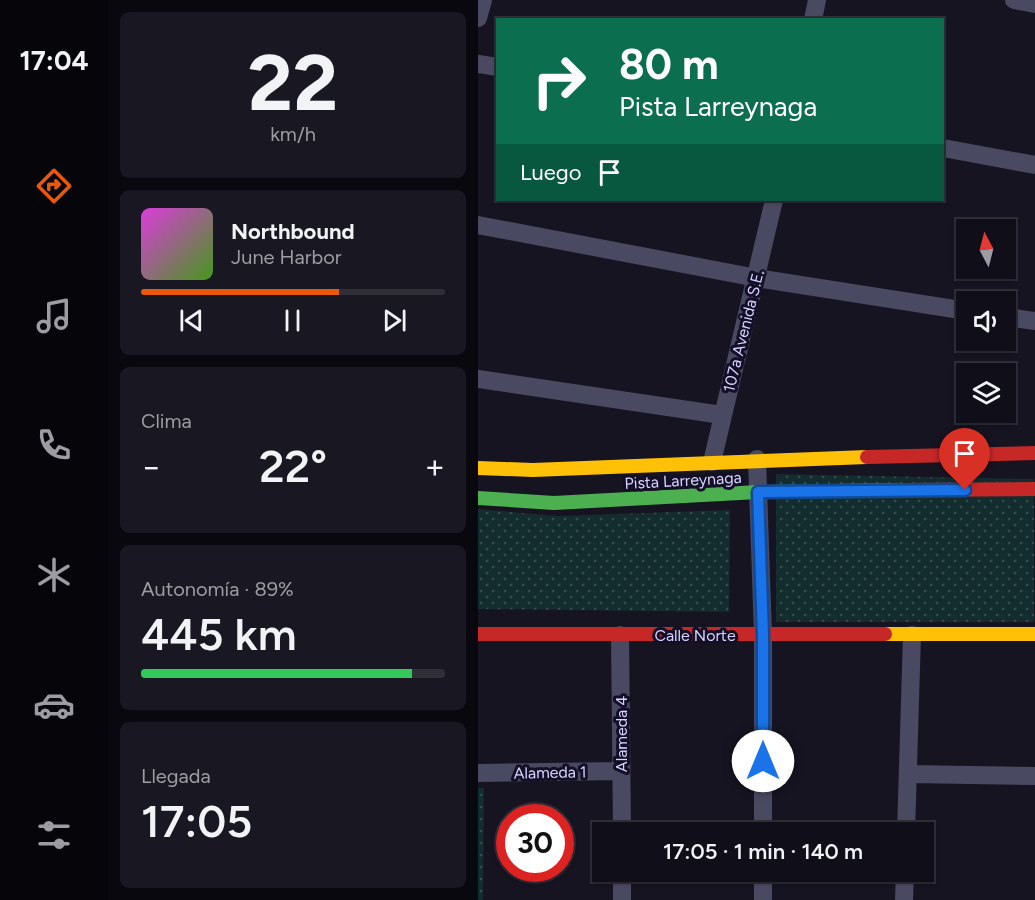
<!DOCTYPE html>
<html lang="es">
<head>
<meta charset="utf-8">
<style>
	:root { --surface:#100f19; --page:#191822; --text:#f1f3f6; --muted:#9c9ca2; --line:#302f38; --accent:#ea580c }
	body { margin:0; font-family:Figtree,sans-serif; background:var(--page); color:var(--text); height:100vh; display:flex; flex-direction:column; font-size:22px; white-space:nowrap }
	* { box-sizing:border-box; margin:0 }
	p { font-size:20px; color:var(--muted) }
	.icon { flex:none; width:33px; height:33px; fill:none; stroke:currentColor; stroke-width:2; stroke-linecap:round; stroke-linejoin:round }
	.map { position:relative; flex:1; overflow:hidden }
	.side { display:flex; flex-direction:column; gap:12px; padding:12px; background:#09080e; width:370px }
	.side>* { flex:none }
	.top-card { position:absolute; left:18px; top:18px; width:448px; height:183px; border-radius:0px; box-shadow:0 2px 4px #0004,0 0 0 2px var(--line); background:#0b6e4f; color:#fff; overflow:hidden }
	.needle { width:39px; rotate:353deg }
	.controls { position:absolute; left:478px; top:219px; display:grid; gap:12px }
	.controls a { display:grid; place-items:center; width:60px; height:60px; border-radius:0px; background:var(--surface); box-shadow:0 2px 4px #0004,0 0 0 2px var(--line); font-size:30px }
	.speed { position:absolute; left:18px; top:804px; display:flex; gap:12px; font-size:30px; font-weight:700; text-align:center }
	.speed>* { display:grid; place-content:center; width:78px; height:78px; border-radius:50%; background:var(--surface); box-shadow:0 2px 4px #0004,0 0 0 2px var(--line); line-height:1 }
	.speed .limit { border:9px solid #d22; background:#fff; color:#111 }
	.pin { position:absolute; display:grid; place-items:center; width:51px; height:51px; color:#fff; margin:-62px -26px; border-radius:50% 50% 50% 0; rotate:-45deg; box-shadow:0 0 6px #0007 }
	.pin .icon { rotate:45deg }
	.me { position:absolute; width:66px; margin:-33px; rotate:0deg; stroke-linejoin:round; filter:drop-shadow(0 0 4px #0008) }
	.turn { display:flex; align-items:center; gap:21px; height:126px; padding:0 24px; font-size:27px }
	.turn .icon { width:78px; height:78px; stroke-width:2.5 }
	.turn b { display:block; font-size:42px; line-height:51px }
	.then { display:flex; align-items:center; height:57px; padding:0 24px; background:#0003; gap:12px; font-size:22px }
	.big { font-size:45px; font-weight:600; line-height:1.1 }
	.side .widget { flex:1; display:flex; flex-direction:column; justify-content:center; gap:9px; min-width:0; padding:0 21px; border-radius:9px; background:var(--page) }
	.side .dial { align-items:center; gap:0 }
	.dial b { font-size:78px; line-height:1 }
	.song { display:flex; align-items:center; gap:18px }
	.cover { width:72px; height:72px; border-radius:9px; background:linear-gradient(135deg,hsl(300 70% 55%),hsl(100 70% 35%)) }
	.played { height:6px; border-radius:3px; background:linear-gradient(90deg,var(--accent) 65%,var(--line) 65%) }
	.keys { display:flex; justify-content:space-around; direction:ltr }
	.heat { display:flex; justify-content:space-between; align-items:center; font-size:33px; direction:ltr }
	.charge { height:9px; border-radius:4px; background:linear-gradient(90deg,#34c759 89%,var(--line) 0) }
	.trip { position:absolute; left:114px; top:822px; width:342px; height:60px; border-radius:0px; background:var(--surface); box-shadow:0 2px 4px #0004,0 0 0 2px var(--line); font-weight:600; line-height:60px; text-align:center }
	main { display:flex; flex:1; min-height:0 }
	.dock { display:flex; flex-direction:column; width:108px; justify-content:space-around; align-items:center; background:#06060a; color:var(--muted) }
	.dock .icon { width:42px; height:42px }
	.dock .selected { color:var(--accent) }
	.dock b { font-size:27px; color:var(--text) }
	.map>svg:first-child { display:block }
</style>
</head>
<body>
<main>
<nav class="dock">
<b>17:04</b>
<svg class="icon selected" aria-label="directions" viewBox="0 0 24 24"><path d="M12 3l9 9-9 9-9-9zM9 14v-3h6M13 9l2 2-2 2"/></svg>
<svg class="icon" aria-label="music" viewBox="0 0 24 24"><path d="M9 18V5l10-2v13"/><circle cx="6" cy="18" r="3"/><circle cx="16" cy="16" r="3"/></svg>
<svg class="icon" aria-label="phone" viewBox="0 0 24 24"><path d="M5 4h4l2 5-3 2q2 4 5 5l2-3 5 2v4C11 20 4 13 5 4z"/></svg>
<svg class="icon" aria-label="climate" viewBox="0 0 24 24"><path d="M12 3v18M4 7l16 10M4 17L20 7"/></svg>
<svg class="icon" aria-label="car" viewBox="0 0 24 24"><path d="M5 17H2v-5l4-1 3-4h7l3 4 3 1v5h-3M9 17h6M6 11h13"/><circle cx="7" cy="17" r="2"/><circle cx="17" cy="17" r="2"/></svg>
<svg class="icon" aria-label="filters" viewBox="0 0 24 24"><path d="M4 7h16M4 17h16"/><circle cx="9" cy="7" r="2"/><circle cx="15" cy="17" r="2"/></svg>
</nav>
<section class="side">
<div class="widget dial"><b>22</b><p>km/h</p></div>
<div class="widget">
<div class="song"><i class="cover"></i><div><b>Northbound</b><p>June Harbor</p></div></div>
<div class="played"></div>
<div class="keys"><svg class="icon" aria-label="previous" viewBox="0 0 24 24"><path d="M18 5L8 12l10 7zM5 5v14"/></svg><svg class="icon" aria-label="pause" viewBox="0 0 24 24"><path d="M8 5v14M16 5v14"/></svg><svg class="icon" aria-label="next" viewBox="0 0 24 24"><path d="M6 5l10 7-10 7zM19 5v14"/></svg></div>
</div>
<div class="widget"><p>Clima</p>
<div class="heat"><a>−</a><b class="big">22°</b><a>+</a></div>
</div>
<div class="widget"><p>Autonomía · 89%</p><b class="big">445 km</b><div class="charge"></div></div>
<div class="widget"><p>Llegada</p><b class="big">17:05</b></div>
</section>
<div class="map">
<svg width="557" height="900" viewBox="0 0 557 900">
	<defs>
		<pattern id="park-dots" width="8" height="8" patternUnits="userSpaceOnUse" patternTransform="scale(1.5)"><rect width="8" height="8" fill="#132c2d"/><path d="M2 2h.1M6 6h.1" fill="none" stroke="#354a4c" stroke-width="1.8" stroke-linecap="round"/></pattern>
	</defs>
	<rect width="100%" height="100%" fill="#161421"/>
	<path fill="url(#park-dots)" d="M298,474l258,5v143h-258z
		M0,509l79,7 173,-6 -1,102 -251,-3z
		M0,788h6l-1,112h-5z"/>
	<g fill="none" stroke-linecap="round" stroke-linejoin="round">
		<path stroke="#4a4962" stroke-width="18" d="M536,0l21,4
			M0,18l5,-18
			M335,20l4,-20
			M0,64l20,3
			M465,148l92,17
			M0,225l279,53 210,33
			M528,317l29,4
			M0,379l244,36
			M279,459l6,176v197
			M234,462l62,-262
			M142,635l2,197
			M0,773l143,-2
			M430,774l127,2
			M428,832l6,-197
			M144,872v28
			M285,900v-28
			M426,900l1,-28"/>
		<path stroke="#4caf50" stroke-width="14" d="M0,498l76,5 204,-11 142,-2"/>
		<path stroke="#ffc107" stroke-width="14" d="M0,468l55,2 334,-13
			M407,634h150"/>
		<path stroke="#c62828" stroke-width="14" d="M389,457l168,-4
			M422,490l135,-1
			M0,634h407"/>
	</g>
	<g fill="none" stroke-linecap="round" stroke-linejoin="round">
		<g stroke="#114b97" stroke-width="15">
			<path id="route" d="M285,761v-126l-5,-143 207,-2"/>
		</g>
		<use href="#route" stroke="#1a73e8" stroke-width="10"/>
	</g>
	<g text-anchor="middle" stroke-width="6" stroke-linejoin="round" paint-order="stroke">
		<g font-size="16" fill="#d9d4ff" stroke="#130f26">
			<text transform="translate(265 331) rotate(-76)" y="6">107a Avenida S.E.</text>
			<text transform="translate(205 480) rotate(-3)" y="6">Pista Larreynaga</text>
			<text x="217" y="641">Calle Norte</text>
			<text transform="translate(143 734) rotate(-90)" y="6">Alameda 4</text>
			<text transform="translate(72 772) rotate(-1)" y="6">Alameda 1</text>
		</g>
	</g>
</svg>
<div class="controls">
<a><svg class="needle" viewBox="-14 -14 28 28"><path d="M0-13l5 13h-10z" fill="#e53935"/><path d="M0 13l5-13h-10z" fill="#9c9ca2"/></svg></a>
<a><svg class="icon" aria-label="sound" viewBox="0 0 24 24"><path d="M4 9h4l5-4v14l-5-4H4zM17 9q2 3 0 6"/></svg></a>
<a><svg class="icon" aria-label="layers" viewBox="0 0 24 24"><path d="M12 4l9 5-9 5-9-5zM3 14l9 5 9-5"/></svg></a>
</div>
<div class="speed"><div class="limit">30</div></div>
<div class="pin" style="left:487px;top:490px;background:#d93025"><svg class="icon" aria-label="arrive" viewBox="0 0 24 24"><path d="M6 21V4h12l-3 4 3 4H6"/></svg></div>
<svg class="me" style="left:285px;top:761px" viewBox="-20 -20 40 40"><circle r="19" fill="#fff"/><path d="M0-13L10 11 0 6-10 11z" fill="#1a73e8"/></svg>
<div class="trip">17:05 · 1 min · 140 m</div>
<div class="top-card">
<div class="turn"><svg class="icon" aria-label="right" viewBox="0 0 24 24"><path d="M7 20v-9h11M14 6l5 5-5 5"/></svg><div><b>80 m</b>Pista Larreynaga</div></div>
<div class="then">Luego<svg class="icon" aria-label="arrive" viewBox="0 0 24 24"><path d="M6 21V4h12l-3 4 3 4H6"/></svg></div>
</div>
</div>
</main>
</body>
</html>
